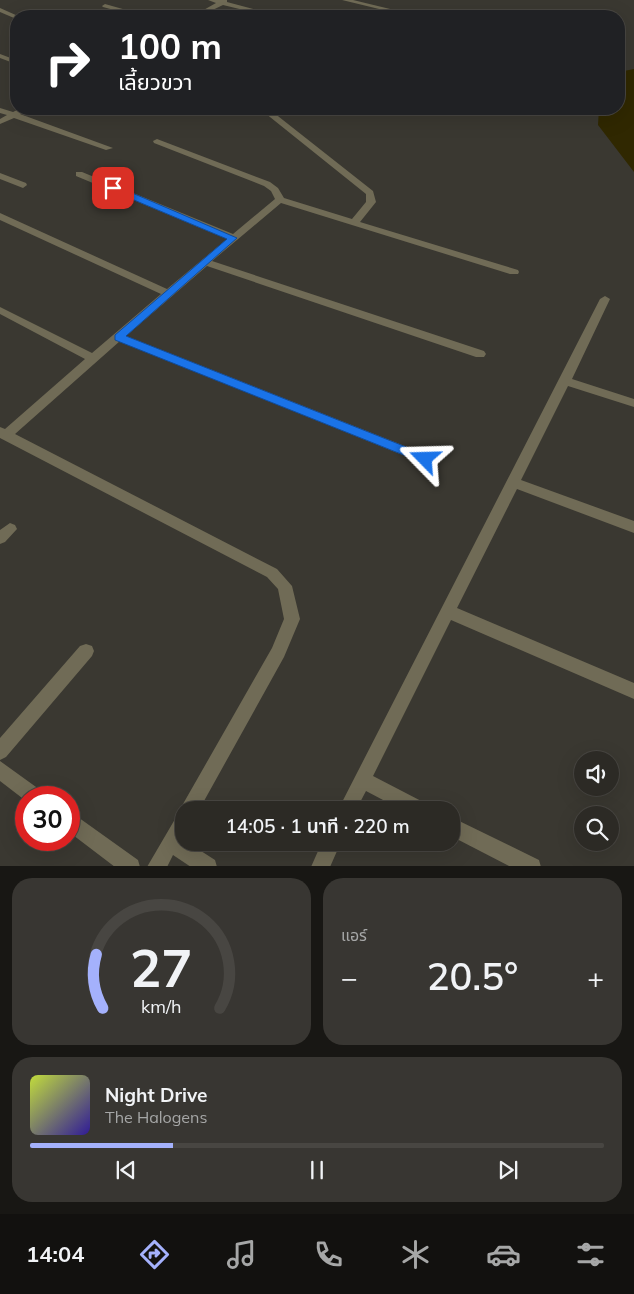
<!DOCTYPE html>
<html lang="th">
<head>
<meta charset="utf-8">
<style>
	:root { --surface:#2c2a25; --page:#383632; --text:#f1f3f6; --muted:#a6a7a7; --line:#484642; --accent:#a4b1fc }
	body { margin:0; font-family:Mulish,"Noto Sans Thai",sans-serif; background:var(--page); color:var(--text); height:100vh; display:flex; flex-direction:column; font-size:19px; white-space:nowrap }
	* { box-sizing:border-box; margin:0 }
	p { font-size:16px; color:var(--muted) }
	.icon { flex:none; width:28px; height:28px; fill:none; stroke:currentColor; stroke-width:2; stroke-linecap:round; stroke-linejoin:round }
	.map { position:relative; height:866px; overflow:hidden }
	.sheet { display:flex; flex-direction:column; gap:12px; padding:12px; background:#181714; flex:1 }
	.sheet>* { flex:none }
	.banner { position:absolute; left:10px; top:10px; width:615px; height:105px; border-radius:20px; box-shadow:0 5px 20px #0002,0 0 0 1px var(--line); background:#202124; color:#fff; overflow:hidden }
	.buttons { position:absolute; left:574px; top:751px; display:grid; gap:10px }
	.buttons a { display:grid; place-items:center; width:45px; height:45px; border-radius:50%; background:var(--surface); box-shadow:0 5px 20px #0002,0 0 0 1px var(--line); font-size:25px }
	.speed { position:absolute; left:15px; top:786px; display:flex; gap:10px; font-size:25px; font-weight:700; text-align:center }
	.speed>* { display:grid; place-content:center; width:65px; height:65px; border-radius:50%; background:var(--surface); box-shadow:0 5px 20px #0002,0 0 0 1px var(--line); line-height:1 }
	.speed .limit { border:8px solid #d22; background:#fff; color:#111 }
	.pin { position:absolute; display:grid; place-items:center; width:42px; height:42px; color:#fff; margin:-21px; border-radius:10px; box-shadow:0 2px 8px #0006 }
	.me { position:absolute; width:55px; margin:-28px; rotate:292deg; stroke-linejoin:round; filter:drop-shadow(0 0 4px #0008) }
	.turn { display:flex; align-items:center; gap:18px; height:105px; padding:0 25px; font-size:22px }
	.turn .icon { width:65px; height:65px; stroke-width:2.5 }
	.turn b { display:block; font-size:35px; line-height:42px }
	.big { font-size:38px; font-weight:600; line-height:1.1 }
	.sheet .tile { flex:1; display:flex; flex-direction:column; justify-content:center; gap:8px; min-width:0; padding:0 18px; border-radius:20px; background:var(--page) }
	.sheet .dial { align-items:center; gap:0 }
	.dial svg { height:130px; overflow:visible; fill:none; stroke:var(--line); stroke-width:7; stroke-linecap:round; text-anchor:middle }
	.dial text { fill:var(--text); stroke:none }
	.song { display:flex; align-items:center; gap:15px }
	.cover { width:60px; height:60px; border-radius:8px; background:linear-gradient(135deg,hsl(70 70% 55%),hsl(250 70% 35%)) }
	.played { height:5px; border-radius:2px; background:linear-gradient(90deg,var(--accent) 25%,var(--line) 25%) }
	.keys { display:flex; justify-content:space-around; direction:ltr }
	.heat { display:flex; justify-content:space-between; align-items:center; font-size:28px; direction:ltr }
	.sheet .tiles { flex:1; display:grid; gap:12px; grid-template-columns:1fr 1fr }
	.tile:last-child { grid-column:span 2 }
	.trip { position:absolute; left:175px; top:801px; width:285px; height:50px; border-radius:20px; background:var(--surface); box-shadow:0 5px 20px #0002,0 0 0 1px var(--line); font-weight:600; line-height:50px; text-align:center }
	.menu { display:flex; height:80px; justify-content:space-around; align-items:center; background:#12110f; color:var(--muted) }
	.menu .icon { width:35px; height:35px }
	.menu .selected { color:var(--accent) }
	.menu b { font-size:22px; color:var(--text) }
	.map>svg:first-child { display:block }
</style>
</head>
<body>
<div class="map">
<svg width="634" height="867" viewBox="0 0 634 867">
	<rect width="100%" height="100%" fill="#3a3831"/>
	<path fill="#302801" d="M634,69v103l-36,-47 1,-16h20v-37z"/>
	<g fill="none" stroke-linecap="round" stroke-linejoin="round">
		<path fill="#706b56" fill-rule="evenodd" d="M208,0h19v2l52,14h-10l-46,-11 -23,11h-7l23,-13z
			M342,0h11l66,16h-11z
			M105,4l39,11 1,1h-9l-33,-9 -1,-1z
			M0,8l18,8h1l-5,2 -14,-6z
			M0,54l16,6v4l-16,-6z
			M0,108l13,4 6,-3h10l-9,5 93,34 -7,2 -92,-32 -14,6v-5l7,-4 -7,-2z
			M155,109h11l13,5 -4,2z
			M260,109h9l104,82 3,11 -16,20 158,48 1,2 -1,2h-8l-229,-71 -69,58 272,90 2,3 -2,3h-8l-269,-91 -81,70 304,120 1,3 -1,3h-10l-300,-121 -105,93 262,135 15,17 8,33 -16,38 -85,153h-15v32h3l28,18 2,7h-26l-18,-12 -6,12h-20l31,-53 3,-2 2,-8 89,-156 12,-29 -6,-30 -11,-12 -267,-139v-11l5,2 80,-70 -85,-45v-7l92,46 69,-59 -161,-74v-7l167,76 60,-50 -151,-63v-4h6l151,62 42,-35 -4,-8 -7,-5 -110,-43 -1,-2 4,-2 113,43 8,6 6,10 68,21 14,-17v-8z
			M0,173l26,10 1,2 -4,3 -23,-9z
			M605,296l5,3 -38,80 62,20v8l-66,-21 -47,94 113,41v12l-117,-44 -60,119 177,75v16l-183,-79 -78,156 54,28 3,6h-28l-36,-19 -10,19h-18l262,-511z
			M10,523l5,2 2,4 -12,13 -5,2v-14z
			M86,644l6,2 2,5 -2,5 -86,101 -6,3v-22l80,-92z
			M0,761l43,31 3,6h-20v3l-26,-20z
			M69,812l6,3 63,45 2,7h-25l-46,-35z
			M451,817l88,43 2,7h-30l-60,-31z
			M322,842h19l-11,25h-19z"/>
	</g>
	<path fill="#1a73e8" stroke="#114b97" d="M110,186h6l121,52 -111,98 303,120 2,3 -2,3h-8l-306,-122v-5l112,-96 -117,-49z"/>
</svg>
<div class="buttons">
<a><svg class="icon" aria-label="sound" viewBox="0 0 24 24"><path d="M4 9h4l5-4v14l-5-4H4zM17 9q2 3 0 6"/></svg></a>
<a><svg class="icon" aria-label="search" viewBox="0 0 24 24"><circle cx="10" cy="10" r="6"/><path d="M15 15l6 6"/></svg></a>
</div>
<div class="speed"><div class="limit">30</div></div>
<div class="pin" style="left:113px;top:188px;background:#d93025"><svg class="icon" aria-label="arrive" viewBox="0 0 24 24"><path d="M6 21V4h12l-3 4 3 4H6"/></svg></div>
<svg class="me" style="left:425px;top:459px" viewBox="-20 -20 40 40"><path d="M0-17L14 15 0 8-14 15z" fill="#1a73e8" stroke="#fff" stroke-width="4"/></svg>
<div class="trip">14:05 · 1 นาที · 220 m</div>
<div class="banner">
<div class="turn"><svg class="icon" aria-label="right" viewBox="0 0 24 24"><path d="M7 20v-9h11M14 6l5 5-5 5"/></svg><div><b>100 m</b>เลี้ยวขวา</div></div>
</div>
</div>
<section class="sheet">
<div class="tiles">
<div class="tile dial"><svg viewBox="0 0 100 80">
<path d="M14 69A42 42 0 1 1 86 69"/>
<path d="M14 69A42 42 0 0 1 10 36" stroke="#a4b1fc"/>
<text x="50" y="56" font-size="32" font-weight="700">27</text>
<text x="50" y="72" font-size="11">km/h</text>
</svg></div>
<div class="tile"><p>แอร์</p>
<div class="heat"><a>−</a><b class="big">20.5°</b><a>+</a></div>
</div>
<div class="tile">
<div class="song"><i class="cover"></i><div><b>Night Drive</b><p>The Halogens</p></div></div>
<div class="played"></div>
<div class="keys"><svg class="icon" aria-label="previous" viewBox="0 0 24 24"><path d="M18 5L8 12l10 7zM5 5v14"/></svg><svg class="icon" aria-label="pause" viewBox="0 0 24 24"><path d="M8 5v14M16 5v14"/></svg><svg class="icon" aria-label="next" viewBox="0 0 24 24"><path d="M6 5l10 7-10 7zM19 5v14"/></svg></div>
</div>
</div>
</section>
<nav class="menu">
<b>14:04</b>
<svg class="icon selected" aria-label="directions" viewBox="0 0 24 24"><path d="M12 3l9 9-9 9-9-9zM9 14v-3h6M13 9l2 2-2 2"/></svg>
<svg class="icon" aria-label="music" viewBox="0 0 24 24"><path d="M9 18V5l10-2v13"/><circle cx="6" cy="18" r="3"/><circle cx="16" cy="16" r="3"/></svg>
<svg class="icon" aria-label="phone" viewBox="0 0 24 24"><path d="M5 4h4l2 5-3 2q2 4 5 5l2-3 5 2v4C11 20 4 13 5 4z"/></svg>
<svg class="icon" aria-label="climate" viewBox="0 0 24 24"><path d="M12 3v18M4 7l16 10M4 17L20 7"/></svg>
<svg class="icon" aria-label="car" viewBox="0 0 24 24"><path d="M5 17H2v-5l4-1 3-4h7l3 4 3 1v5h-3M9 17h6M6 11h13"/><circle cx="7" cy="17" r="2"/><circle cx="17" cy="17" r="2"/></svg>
<svg class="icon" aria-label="filters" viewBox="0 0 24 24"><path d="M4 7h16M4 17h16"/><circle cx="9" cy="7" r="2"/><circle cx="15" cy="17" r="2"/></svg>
</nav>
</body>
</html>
